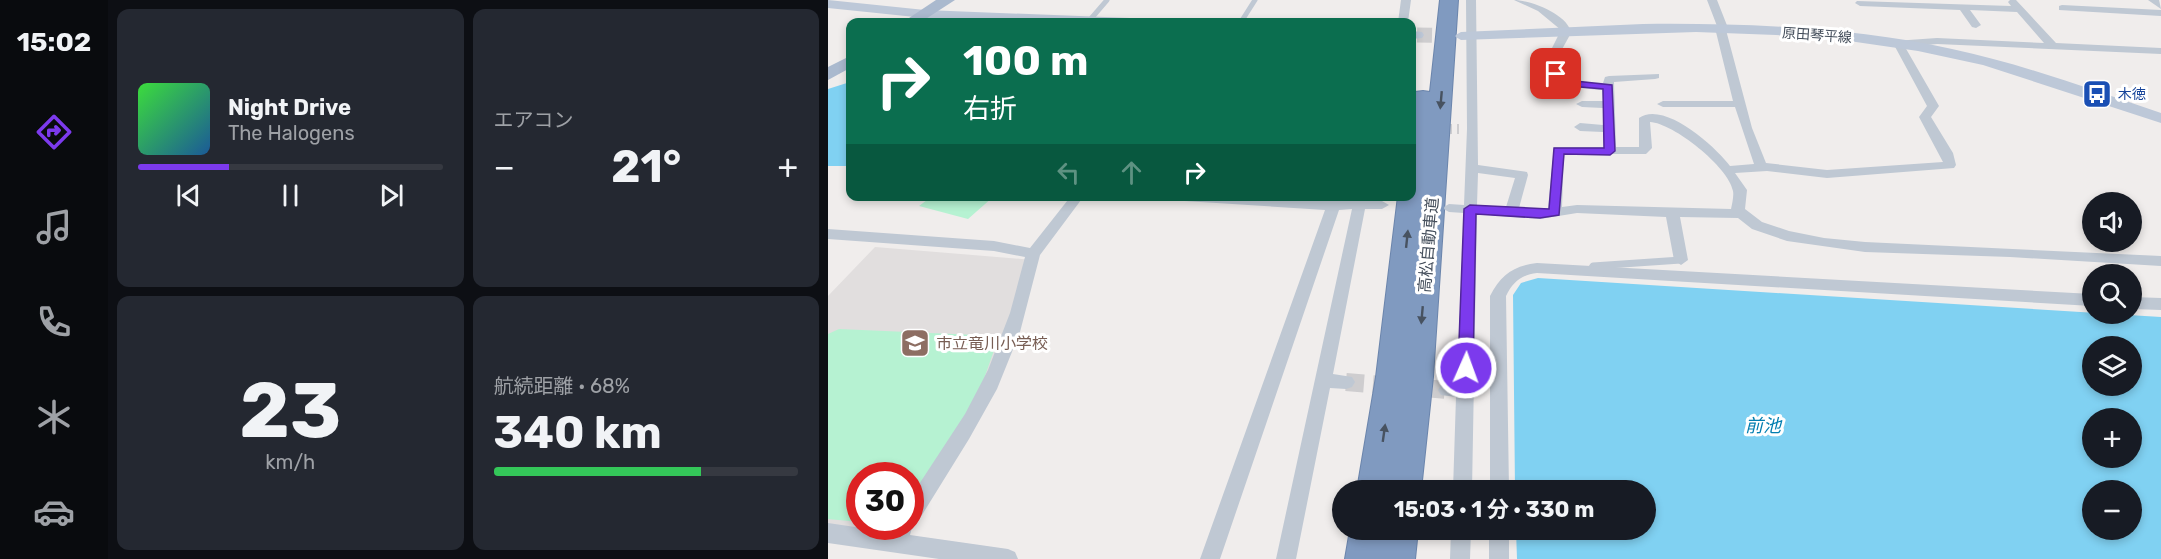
<!DOCTYPE html>
<html lang="ja">
<head>
<meta charset="utf-8">
<style>
	:root { --surface:#171b24; --page:#242831; --text:#f1f3f6; --muted:#9ea1a6; --line:#363941; --accent:#7c3aed }
	body { margin:0; font-family:Rubik,"Noto Sans JP",sans-serif; background:var(--page); color:var(--text); height:100vh; display:flex; flex-direction:column; font-size:22px; white-space:nowrap }
	* { box-sizing:border-box; margin:0 }
	p { font-size:20px; color:var(--muted) }
	.icon { flex:none; width:33px; height:33px; fill:none; stroke:currentColor; stroke-width:2; stroke-linecap:round; stroke-linejoin:round }
	.map { position:relative; flex:1; overflow:hidden }
	.details { display:flex; flex-direction:column; gap:9px; padding:9px; background:#0d0f14; width:720px }
	.details>* { flex:none }
	.hud { position:absolute; left:18px; top:18px; width:570px; height:183px; border-radius:12px; box-shadow:0 3px 9px #0003; background:#0b6e4f; color:#fff; overflow:hidden }
	.buttons { position:absolute; left:1254px; top:192px; display:grid; gap:12px }
	.buttons a { display:grid; place-items:center; width:60px; height:60px; border-radius:50%; background:var(--surface); box-shadow:0 3px 9px #0003; font-size:30px }
	.speed { position:absolute; left:18px; top:462px; display:flex; gap:12px; font-size:30px; font-weight:700; text-align:center }
	.speed>* { display:grid; place-content:center; width:78px; height:78px; border-radius:50%; background:var(--surface); box-shadow:0 3px 9px #0003; line-height:1 }
	.speed .limit { border:9px solid #d22; background:#fff; color:#111 }
	.pin { position:absolute; display:grid; place-items:center; width:51px; height:51px; color:#fff; margin:-26px; border-radius:12px; box-shadow:0 3px 9px #0006 }
	.me { position:absolute; width:66px; margin:-33px; rotate:2deg; stroke-linejoin:round; filter:drop-shadow(0 0 4px #0008) }
	.turn { display:flex; align-items:center; gap:21px; height:126px; padding:0 18px; font-size:27px }
	.turn .icon { width:78px; height:78px; stroke-width:2.5 }
	.turn b { display:block; font-size:42px; line-height:51px }
	.lanes { display:flex; align-items:center; height:57px; padding:0 18px; background:#0003; justify-content:center; gap:30px; direction:ltr }
	.lanes .off { opacity:.35 }
	.big { font-size:45px; font-weight:700; line-height:1.1 }
	.details .card { flex:1; display:flex; flex-direction:column; justify-content:center; gap:9px; min-width:0; padding:0 21px; border-radius:12px; background:var(--page) }
	.details .dial { align-items:center; gap:0 }
	.dial b { font-size:78px; line-height:1 }
	.song { display:flex; align-items:center; gap:18px }
	.cover { width:72px; height:72px; border-radius:9px; background:linear-gradient(135deg,hsl(120 70% 55%),hsl(210 70% 35%)) }
	.played { height:6px; border-radius:3px; background:linear-gradient(90deg,var(--accent) 30%,var(--line) 30%) }
	.keys { display:flex; justify-content:space-around; direction:ltr }
	.heat { display:flex; justify-content:space-between; align-items:center; font-size:33px; direction:ltr }
	.charge { height:9px; border-radius:4px; background:linear-gradient(90deg,#34c759 68%,var(--line) 0) }
	.details .tiles { flex:1; display:grid; gap:9px; grid-template-columns:repeat(2,1fr) }
	.trip { position:absolute; left:504px; top:480px; width:324px; height:60px; border-radius:30px; background:var(--surface); box-shadow:0 3px 9px #0003; font-weight:700; line-height:60px; text-align:center }
	main { display:flex; flex:1; min-height:0 }
	.dock { display:flex; flex-direction:column; width:108px; justify-content:space-around; align-items:center; background:#090b0e; color:var(--muted) }
	.dock .icon { width:42px; height:42px }
	.dock .current { color:var(--accent) }
	.dock b { font-size:27px; color:var(--text) }
	.map>svg:first-child { display:block }
</style>
</head>
<body>
<main>
<nav class="dock">
<b>15:02</b>
<svg class="icon current" aria-label="directions" viewBox="0 0 24 24"><path d="M12 3l9 9-9 9-9-9zM9 14v-3h6M13 9l2 2-2 2"/></svg>
<svg class="icon" aria-label="music" viewBox="0 0 24 24"><path d="M9 18V5l10-2v13"/><circle cx="6" cy="18" r="3"/><circle cx="16" cy="16" r="3"/></svg>
<svg class="icon" aria-label="phone" viewBox="0 0 24 24"><path d="M5 4h4l2 5-3 2q2 4 5 5l2-3 5 2v4C11 20 4 13 5 4z"/></svg>
<svg class="icon" aria-label="climate" viewBox="0 0 24 24"><path d="M12 3v18M4 7l16 10M4 17L20 7"/></svg>
<svg class="icon" aria-label="car" viewBox="0 0 24 24"><path d="M5 17H2v-5l4-1 3-4h7l3 4 3 1v5h-3M9 17h6M6 11h13"/><circle cx="7" cy="17" r="2"/><circle cx="17" cy="17" r="2"/></svg>
</nav>
<section class="details">
<div class="tiles">
<div class="card">
<div class="song"><i class="cover"></i><div><b>Night Drive</b><p>The Halogens</p></div></div>
<div class="played"></div>
<div class="keys"><svg class="icon" aria-label="previous" viewBox="0 0 24 24"><path d="M18 5L8 12l10 7zM5 5v14"/></svg><svg class="icon" aria-label="pause" viewBox="0 0 24 24"><path d="M8 5v14M16 5v14"/></svg><svg class="icon" aria-label="next" viewBox="0 0 24 24"><path d="M6 5l10 7-10 7zM19 5v14"/></svg></div>
</div>
<div class="card"><p>エアコン</p>
<div class="heat"><a>−</a><b class="big">21°</b><a>+</a></div>
</div>
<div class="card dial"><b>23</b><p>km/h</p></div>
<div class="card"><p>航続距離 · 68%</p><b class="big">340 km</b><div class="charge"></div></div>
</div>
</section>
<div class="map">
<svg width="1333" height="559" viewBox="0 0 1333 559">
	<rect width="100%" height="100%" fill="#f0edec"/>
	<path fill="#e1dede" d="M47,247l159,13 -48,130 -76,86h-50v50l42,1 -4,6 -70,-5v-232z"/>
	<path fill="#b6f2d2" d="M103,197v-1l62,1 -25,22 -49,-13z
		M11,329l160,7 -20,57 -68,109 -1,-26h-50l-1,46 -31,-3v-185z"/>
	<path fill="#80d1f2" fill-rule="evenodd" d="M22,82v84h-22v-77z
		M710,278l623,39v242h-644l-1,-29h130v-40h-131l-2,-195 8,-12zM1264,346h40v40h-40zM1264,418h40v40h-40zM1264,490h40v40h-40z"/>
	<g fill="none" stroke-linecap="round" stroke-linejoin="round">
		<path stroke="#cecdcf" stroke-width="10" stroke-dasharray="10 5" stroke-linecap="butt" d="M584,129h47"/>
		<path stroke="#cecdcf" stroke-width="18" stroke-dasharray="18 9" stroke-linecap="butt" d="M518,382l101,8"/>
		<path stroke="#cecdcf" stroke-width="15" stroke-dasharray="15 8" stroke-linecap="butt" d="M589,35l44,1"/>
		<g stroke="#6b85ac" stroke-width="2">
			<path id="motorway" d="M612,0h18l-25,377 -12,113h-64l19,-113 22,-181h14v-99l3,-5 8,-1 7,1z
				M522,530h68l-3,29h-70z"/>
		</g>
		<path stroke="#bfc8d3" stroke-width="5" d="M261,21l18,-21
			M413,22l14,-22"/>
		<path stroke="#bfc8d3" stroke-width="7" d="M762,271l3,-5 88,-6"/>
		<path fill="#bfc8d3" fill-rule="evenodd" d="M573,0h10l-3,22h-10z
			M638,0h10l2,165 49,7 1,3 -9,33h29l6,-61h50l-1,-15 -23,-1 -6,-4 6,-4 23,2v-17l-21,-1 -6,-3 6,-3h21l-1,-11c-24,-2 -47,-3 -57,-28l16,-32 -23,-19 -24,-11c17,0 55,15 57,33l-16,29c9,20 28,20 48,21l2,-6 4,-1 50,-2v4l-4,1 -41,3 2,65h23v-29c25,-18 77,29 91,48l24,-2 -19,-57h-72l-6,-3 6,-3h70l-18,-73 2,-2 -10,-26h10l11,28 -2,2 26,98 14,35 61,7 116,-8 -24,-45 8,-11 -34,-63 1,-2 43,-3 107,5 -27,-31 -47,-2 11,15 -5,3 -4,-1 -12,-17 -100,-4 -5,-3 2,-2 154,5 -3,-4 2,-2h6l40,43 105,5v6l-224,-10 -32,3 34,59 -8,11 22,36 3,12 -2,3 -127,10 -60,-7 -32,2 12,17 -2,19 17,13 27,9 35,7 41,4 296,14v10l-151,-9 -145,-5 -78,-11 -35,-12 -14,-11 -58,-1 8,43 -7,5 -7,-5 -8,-43 -89,-4 -37,6 -63,-5 -5,276h-19l3,-93 -15,-2 -3,-5 3,-5 16,-2 7,-170 -15,-1 -7,-4 7,-4 15,1 3,-76zM822,122c23,1 79,45 83,69 1,5 -1,13 -2,18l-154,-4 -15,2 2,-53h82l6,-6zM650,173l37,5 -9,29 -29,-2z
			M1320,0h11l2,9z
			M1234,5l99,5v6l-102,-6v-4z
			M243,196h13l-44,59 -20,77 -23,57 -28,50 -52,84 -4,1 -3,11 98,14 7,3 3,7h-79l-111,-16v-20l61,9 4,-6h17v-28l55,-84 23,-44 22,-57 15,-56 -31,-6 -166,-12v-10l166,12 36,7z
			M335,196h85l80,5 2,-5h14l-2,5 11,-1 1,-4h14l-1,4 15,1 7,4 -7,4h-17l-32,165 19,3 3,5 -3,5 -6,2 -16,-1 -34,171h-20l76,-350 -13,1 -119,349h-20l125,-349 -156,-10z
			M709,263l555,31v12l-555,-33c-16,2 -24,9 -31,23l3,194h-19v-194c11,-21 23,-30 47,-33z
			M1304,297l29,1v12l-29,-1z
			M623,530h20l-1,29h-20z
			M661,530h20v29h-20z"/>
		<path fill="#bdc8d8" fill-rule="evenodd" d="M0,0l97,10 205,8 7,4h-100l-112,-4 -97,-10z
			M815,24c103,-1 208,3 309,25 71,15 140,41 209,64v10l-178,-58 -65,-14 -62,-9 -80,-7 -80,-3 -235,8 -7,-4 7,-4z
			M584,31l10,1 2,3 -2,3 -10,1z"/>
		<path fill="#aab9ce" fill-rule="evenodd" d="M108,0h19l-34,22h-18z
			M22,56v12l-22,12v-13z"/>
		<use href="#motorway" fill="#809ac0" fill-rule="evenodd"/>
	</g>
	<defs><path id="oneway-solid" d="M-6-.8H1V-3.2L6.5 0L1 3.2V.8H-6Z" transform="scale(1.5)"/></defs>
	<g fill="#475260">
		<use href="#oneway-solid" transform="translate(613 100) rotate(95)"/>
		<use href="#oneway-solid" transform="translate(579 239) rotate(-84)"/>
		<use href="#oneway-solid" transform="translate(594 315) rotate(95)"/>
		<use href="#oneway-solid" transform="translate(556 433) rotate(-82)"/>
	</g>
	<path fill="#7c3aed" stroke="#51269a" stroke-width="1.5" d="M728,71l19,10 37,4 3,66 -5,4 -46,-1 -5,61 -19,3 -64,-4 -3,154 -2,4h-11l-2,-4 6,-159 6,-4 79,4 5,-61h50l-1,-59 -34,-3 -17,-10v-4z"/>
	<defs>
		<g id="bus-square" transform="scale(1.5)"><rect x="-9" y="-9" width="18" height="18" rx="4" fill="#1a4fb4" stroke="#fff"/><path d="M-5-6H5V4H4V6H2V4H-2V6H-4V4H-5ZM-3.5-4V0h7V-4ZM-3.5 1.2v1.5H-2V1.2ZM2 1.2v1.5H3.5V1.2Z" fill="#fff"/></g>
		<g id="school-square" transform="scale(1.5)"><rect x="-9" y="-9" width="18" height="18" rx="4" fill="#8d6e63" stroke="#fff"/><path d="M0-5L7-2L0 1L-7-2ZM-4 1L0 2.5L4 1V4Q0 6-4 4Z" fill="#fff"/></g>
	</defs>
	<g fill-rule="evenodd">
		<use href="#bus-square" x="1269" y="94"/>
		<use href="#school-square" x="87" y="343"/>
	</g>
	<g text-anchor="middle" stroke-width="6" stroke-linejoin="round" paint-order="stroke">
		<g font-size="14" fill="#444e5b" stroke="#fff">
			<text transform="translate(989 35) rotate(4)" y="5">原田琴平線</text>
		</g>
		<g font-size="14" fill="#164399" stroke="#fff" text-anchor="start">
			<text x="1290" y="99">木徳</text>
		</g>
		<g font-size="16" fill="#444e5b" stroke="#fff">
			<text transform="translate(600 245) rotate(-85)" y="6">高松自動車道</text>
		</g>
		<g font-size="16" fill="#785e54" stroke="#fff" text-anchor="start">
			<text x="108" y="349">市立竜川小学校</text>
		</g>
		<g font-size="18" font-style="italic" fill="#027eb0" stroke="#fff">
			<text x="935" y="432">前池</text>
		</g>
	</g>
</svg>
<div class="buttons">
<a><svg class="icon" aria-label="sound" viewBox="0 0 24 24"><path d="M4 9h4l5-4v14l-5-4H4zM17 9q2 3 0 6"/></svg></a>
<a><svg class="icon" aria-label="search" viewBox="0 0 24 24"><circle cx="10" cy="10" r="6"/><path d="M15 15l6 6"/></svg></a>
<a><svg class="icon" aria-label="layers" viewBox="0 0 24 24"><path d="M12 4l9 5-9 5-9-5zM3 14l9 5 9-5"/></svg></a>
<a>+</a>
<a>−</a>
</div>
<div class="speed"><div class="limit">30</div></div>
<div class="pin" style="left:728px;top:74px;background:#d93025"><svg class="icon" aria-label="arrive" viewBox="0 0 24 24"><path d="M6 21V4h12l-3 4 3 4H6"/></svg></div>
<svg class="me" style="left:638px;top:368px" viewBox="-20 -20 40 40"><circle r="17" fill="#7c3aed" stroke="#fff" stroke-width="3"/><path d="M0-11L8 9 0 5-8 9z" fill="#fff"/></svg>
<div class="trip">15:03 · 1 分 · 330 m</div>
<div class="hud">
<div class="turn"><svg class="icon" aria-label="right" viewBox="0 0 24 24"><path d="M7 20v-9h11M14 6l5 5-5 5"/></svg><div><b>100 m</b>右折</div></div>
<div class="lanes"><svg class="icon off" aria-label="left" viewBox="0 0 24 24"><path d="M17 20v-9H6M10 6l-5 5 5 5"/></svg><svg class="icon off" aria-label="ahead" viewBox="0 0 24 24"><path d="M12 20V5M6 11l6-6 6 6"/></svg><svg class="icon" aria-label="right" viewBox="0 0 24 24"><path d="M7 20v-9h11M14 6l5 5-5 5"/></svg></div>
</div>
</div>
</main>
</body>
</html>
